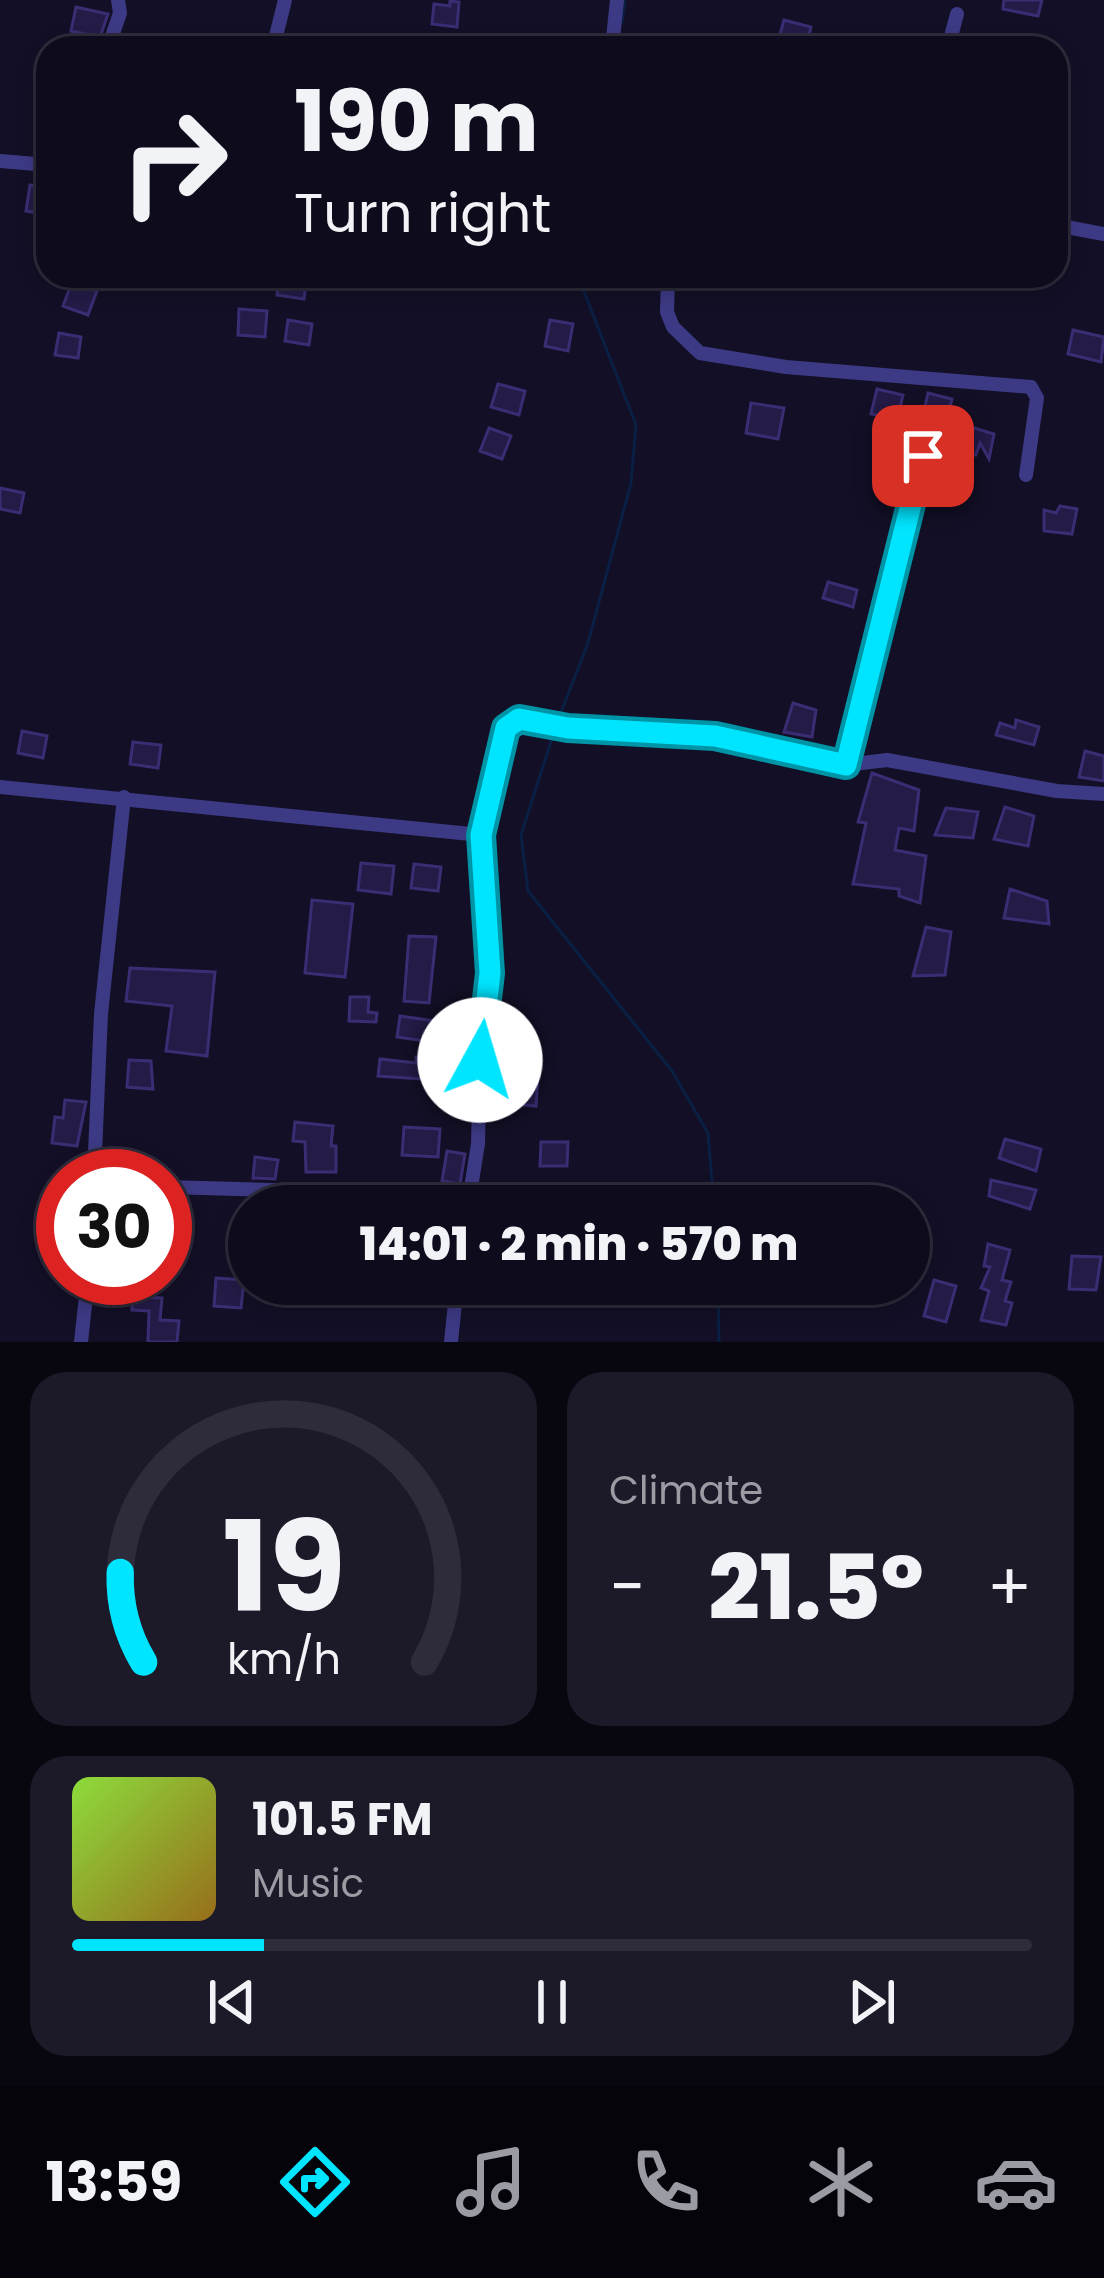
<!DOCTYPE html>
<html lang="en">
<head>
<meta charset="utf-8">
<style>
	:root { --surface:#0e0b1c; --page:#1c1929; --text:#f1f3f6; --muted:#9b9ba3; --line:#2e2b3b; --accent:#00e5ff }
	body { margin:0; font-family:Poppins,sans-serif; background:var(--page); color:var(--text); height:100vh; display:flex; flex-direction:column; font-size:45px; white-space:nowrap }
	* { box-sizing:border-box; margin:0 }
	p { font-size:39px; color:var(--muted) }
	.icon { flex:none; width:66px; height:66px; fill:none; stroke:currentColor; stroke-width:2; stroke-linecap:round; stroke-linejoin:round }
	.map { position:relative; height:1342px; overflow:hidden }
	.drawer { display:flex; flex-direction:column; gap:30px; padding:30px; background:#08060f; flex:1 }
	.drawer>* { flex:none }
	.guide { position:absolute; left:36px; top:36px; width:1032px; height:252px; border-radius:36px; box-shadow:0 6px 18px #0003,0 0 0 3px var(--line); background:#0e0b1c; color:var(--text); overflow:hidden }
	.speed { position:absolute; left:36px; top:1149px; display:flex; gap:24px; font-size:60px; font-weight:700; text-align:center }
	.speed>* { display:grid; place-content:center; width:156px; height:156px; border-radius:50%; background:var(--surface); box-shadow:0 6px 18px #0003,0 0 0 3px var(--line); line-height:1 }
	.speed .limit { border:18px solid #d22; background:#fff; color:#111 }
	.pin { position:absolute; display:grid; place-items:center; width:102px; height:102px; color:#fff; margin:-51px; border-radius:24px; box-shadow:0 6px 18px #0006 }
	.me { position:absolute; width:132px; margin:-66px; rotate:6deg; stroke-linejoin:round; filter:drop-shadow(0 0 9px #0008) }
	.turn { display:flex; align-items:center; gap:42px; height:252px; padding:0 60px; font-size:54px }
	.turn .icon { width:156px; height:156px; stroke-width:2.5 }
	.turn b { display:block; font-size:84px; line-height:102px }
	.big { font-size:90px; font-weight:800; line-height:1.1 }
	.drawer .widget { flex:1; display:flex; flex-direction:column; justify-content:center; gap:18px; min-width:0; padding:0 42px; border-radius:36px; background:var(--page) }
	.drawer .dial { align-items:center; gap:0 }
	.dial svg { height:312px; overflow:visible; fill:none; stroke:var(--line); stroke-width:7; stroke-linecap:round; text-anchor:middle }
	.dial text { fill:var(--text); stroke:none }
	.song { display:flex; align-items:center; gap:36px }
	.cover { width:144px; height:144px; border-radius:18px; background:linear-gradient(135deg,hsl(90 70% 55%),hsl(40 70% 35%)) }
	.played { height:12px; border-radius:6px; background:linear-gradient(90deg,var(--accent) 20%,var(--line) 20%) }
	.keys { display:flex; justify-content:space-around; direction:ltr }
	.heat { display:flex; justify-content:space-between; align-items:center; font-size:66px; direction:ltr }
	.drawer .tiles { flex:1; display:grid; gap:30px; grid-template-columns:1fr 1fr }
	.widget:last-child { grid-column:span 2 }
	.trip { position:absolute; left:228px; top:1185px; width:702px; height:120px; border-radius:60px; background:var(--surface); box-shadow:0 6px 18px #0003,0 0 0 3px var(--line); font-weight:800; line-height:120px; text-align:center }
	.menu { display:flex; height:192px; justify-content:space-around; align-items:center; background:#06040b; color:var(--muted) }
	.menu .icon { width:84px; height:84px }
	.menu .on { color:var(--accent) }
	.menu b { font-size:54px; color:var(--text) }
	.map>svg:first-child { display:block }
</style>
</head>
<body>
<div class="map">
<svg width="1104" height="1342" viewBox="0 0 1104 1342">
	<rect width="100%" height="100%" fill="#130f26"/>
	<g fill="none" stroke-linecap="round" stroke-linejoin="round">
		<path stroke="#0a1f44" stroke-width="3" d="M622,22l3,-22
			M558,720l30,-77 43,-160 5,-58 -58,-149
			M555,729l-34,106 7,56 144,180 36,62 6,73
			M718,1284l1,58"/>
	</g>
	<path fill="#241b47" stroke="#3b2d73" stroke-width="3" d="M1004,0h38l-4,16 -35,-7z
		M450,1l9,1 -2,25 -25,-3 2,-20 16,2z
		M76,7l32,7 -8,23 -29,-6z
		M784,20l27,7 -5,21h-16l2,-7 -13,-3z
		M30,185l18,4v26l-22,-4z
		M280,276h27l-3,23 -27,-4z
		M72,282l25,9 -9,24 -25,-9z
		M239,309l28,2 -2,26 -27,-2z
		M288,320l24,4 -3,21 -24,-4z
		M550,320l23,4 -5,27 -23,-5z
		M1073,330l31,7 -3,25 -33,-8z
		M59,333l22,4 -3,21 -23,-3z
		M498,384l27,7 -6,24 -28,-8z
		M877,389l26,6 -6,25 -26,-6z
		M928,393l24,6 -5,21 -24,-5z
		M751,403l33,5 -6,31 -32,-6z
		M968,426l26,8 -5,25 -9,-16 -4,12 -15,-2z
		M489,428l22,8 -9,23 -22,-8z
		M0,488l24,5 -4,20 -20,-4z
		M1060,506l17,3 -5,25 -28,-3v-21l12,3z
		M828,582l29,8 -4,17 -30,-9z
		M793,703l23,7 -4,27 -28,-5z
		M1016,720l23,7 -5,18 -38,-10 4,-12 15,5z
		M22,731l25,5 -4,22 -25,-5z
		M133,742l28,3 -3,23 -28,-4z
		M1085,751l19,5v25l-25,-4z
		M872,773l47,17 -5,41 -15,-3 -4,22 31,6 -6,47 -21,-7v-7l-46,-5 13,-61 -8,-1z
		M1005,807l29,9 -6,30 -34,-7z
		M946,808l32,4 -5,26 -38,-3z
		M361,863l33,3 -3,28 -33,-4z
		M414,864l27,3 -3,24 -27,-3z
		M1010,889l37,12 2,23 -45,-6z
		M312,900l41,4 -8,73 -40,-4z
		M926,927l25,5 -6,43 -32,1z
		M409,936l27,1 -7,66 -25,-2z
		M130,968l85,4 -8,84 -41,-5 6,-45 -46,-5z
		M350,997h19l-1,15 9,1 -1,9 -27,-1z
		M400,1016l64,9 -3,21 -64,-9z
		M492,1056l47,3 -3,47 -46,-4z
		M416,1057l21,1 -1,22 -58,-4 2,-17 36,4z
		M129,1060l22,1 2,28 -26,-2z
		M65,1100l21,2 -9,44 -25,-3 3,-26 8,1z
		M295,1122l38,4 -2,20h5v26h-30l-1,-30 -12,-1z
		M404,1127l36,2 -2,28 -36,-2z
		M1005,1139l36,10 -5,22 -37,-13z
		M541,1142h27l-1,24h-27z
		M447,1151l18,3 -5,30 -18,-3z
		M255,1157l23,3 -3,19 -22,-1z
		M991,1180l45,10 -6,19 -41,-13z
		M988,1244l22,6 -8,30 9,2 -6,19 7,2 -6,22 -25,-5 8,-29 -8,-3 9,-21 -6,-1z
		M1072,1256l29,1 -5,33 -27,-1z
		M99,1278h47l-2,19 18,1 -2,22 19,1 -2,21h-29l1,-31 -17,-1 1,-22 -34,-3z
		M216,1278l28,2 -3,28 -27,-2z
		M934,1280l22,6 -10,36 -22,-6z"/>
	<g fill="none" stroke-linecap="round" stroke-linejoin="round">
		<path stroke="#3d3a85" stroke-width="14" d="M108,48l12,-35 -2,-13
			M273,48l12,-48
			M612,48l5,-48
			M948,48l9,-34
			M0,161l48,4
			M1056,225l48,9
			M668,276l-1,36 6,15 27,26 86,14 245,20 6,11 -11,77
			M846,765l77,-309
			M0,787l481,48
			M94,1176l7,-162 23,-217
			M165,1187l179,5 124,14
			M468,1206l10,-62 2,-84 10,-87 -9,-138 20,-97 5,-10 13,-9 49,9 147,8 131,29 41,-5 170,31 47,3
			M81,1342l7,-64
			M451,1342l6,-58"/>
	</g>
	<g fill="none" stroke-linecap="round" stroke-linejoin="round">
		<g stroke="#0095a6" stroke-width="30">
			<path id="route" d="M480,1060l10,-87 -9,-138 25,-107 13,-9 49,9 147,8 131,29 77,-309"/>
		</g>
		<use href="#route" stroke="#00e5ff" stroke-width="21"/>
	</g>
</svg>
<div class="speed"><div class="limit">30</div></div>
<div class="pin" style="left:923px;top:456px;background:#d93025"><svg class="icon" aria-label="arrive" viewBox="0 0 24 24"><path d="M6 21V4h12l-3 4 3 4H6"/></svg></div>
<svg class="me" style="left:480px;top:1060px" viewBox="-20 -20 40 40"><circle r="19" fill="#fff"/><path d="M0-13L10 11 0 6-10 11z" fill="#00e5ff"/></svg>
<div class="trip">14:01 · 2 min · 570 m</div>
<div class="guide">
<div class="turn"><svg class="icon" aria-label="right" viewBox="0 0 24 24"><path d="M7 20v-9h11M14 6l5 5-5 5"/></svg><div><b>190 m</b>Turn right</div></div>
</div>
</div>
<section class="drawer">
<div class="tiles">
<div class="widget dial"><svg viewBox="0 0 100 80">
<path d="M14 69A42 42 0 1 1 86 69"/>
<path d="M14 69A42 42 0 0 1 8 46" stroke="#00e5ff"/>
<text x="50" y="56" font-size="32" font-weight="700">19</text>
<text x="50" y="72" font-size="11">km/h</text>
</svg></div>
<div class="widget"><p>Climate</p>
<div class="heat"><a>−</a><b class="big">21.5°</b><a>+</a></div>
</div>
<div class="widget">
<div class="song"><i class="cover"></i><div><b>101.5 FM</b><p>Music</p></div></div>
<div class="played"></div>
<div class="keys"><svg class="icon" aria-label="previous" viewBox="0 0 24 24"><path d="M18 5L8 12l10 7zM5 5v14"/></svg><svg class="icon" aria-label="pause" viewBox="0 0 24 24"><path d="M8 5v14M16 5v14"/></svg><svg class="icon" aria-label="next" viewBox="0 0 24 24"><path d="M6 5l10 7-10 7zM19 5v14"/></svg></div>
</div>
</div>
</section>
<nav class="menu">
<b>13:59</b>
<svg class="icon on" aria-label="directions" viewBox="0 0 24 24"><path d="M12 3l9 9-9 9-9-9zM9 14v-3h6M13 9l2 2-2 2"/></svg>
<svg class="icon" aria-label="music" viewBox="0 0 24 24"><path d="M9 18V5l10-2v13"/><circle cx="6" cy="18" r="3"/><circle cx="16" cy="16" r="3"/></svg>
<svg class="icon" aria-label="phone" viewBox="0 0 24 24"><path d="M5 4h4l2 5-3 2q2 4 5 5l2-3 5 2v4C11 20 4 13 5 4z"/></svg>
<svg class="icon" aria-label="climate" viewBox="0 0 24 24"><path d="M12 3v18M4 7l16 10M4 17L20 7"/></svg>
<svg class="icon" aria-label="car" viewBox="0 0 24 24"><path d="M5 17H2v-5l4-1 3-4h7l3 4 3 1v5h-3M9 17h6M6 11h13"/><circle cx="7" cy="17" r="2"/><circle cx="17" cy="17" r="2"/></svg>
</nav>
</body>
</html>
